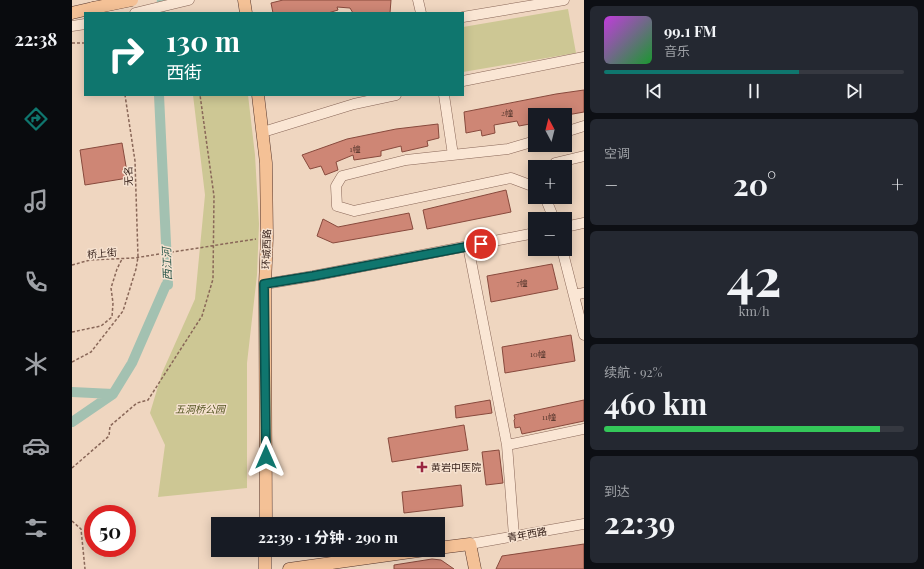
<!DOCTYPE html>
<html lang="zh">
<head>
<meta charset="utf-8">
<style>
	:root { --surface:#171b24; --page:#242831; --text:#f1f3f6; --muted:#9ea1a6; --line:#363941; --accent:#0f766e }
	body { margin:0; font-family:"Playfair Display","Noto Sans SC",serif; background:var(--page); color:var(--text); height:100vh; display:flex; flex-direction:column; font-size:15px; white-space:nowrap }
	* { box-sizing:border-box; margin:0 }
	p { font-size:13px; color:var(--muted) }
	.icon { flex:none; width:22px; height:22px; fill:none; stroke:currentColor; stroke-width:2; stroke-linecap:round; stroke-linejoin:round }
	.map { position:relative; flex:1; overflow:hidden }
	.drawer { display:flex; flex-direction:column; gap:6px; padding:6px; background:#0d0f14; width:340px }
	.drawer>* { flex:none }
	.guide { position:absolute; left:12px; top:12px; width:380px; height:84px; border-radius:0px; box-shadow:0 2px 10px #0003; background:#0f766e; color:#fff; overflow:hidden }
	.needle { width:26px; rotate:353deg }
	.fabs { position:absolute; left:456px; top:108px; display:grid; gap:8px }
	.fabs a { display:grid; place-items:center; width:44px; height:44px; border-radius:0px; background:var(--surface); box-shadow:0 2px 10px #0003; font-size:20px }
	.speed { position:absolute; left:12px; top:505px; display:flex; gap:8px; font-size:20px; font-weight:700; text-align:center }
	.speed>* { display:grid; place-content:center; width:52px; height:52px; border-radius:50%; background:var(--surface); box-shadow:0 2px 10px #0003; line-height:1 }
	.speed .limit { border:6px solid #d22; background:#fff; color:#111 }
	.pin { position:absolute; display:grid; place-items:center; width:34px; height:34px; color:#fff; margin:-17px; border:2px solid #fff; border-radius:50%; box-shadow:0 1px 4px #0007 }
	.me { position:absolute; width:44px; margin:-22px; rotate:0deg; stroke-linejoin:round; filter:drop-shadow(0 0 3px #0008) }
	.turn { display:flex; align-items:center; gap:14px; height:84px; padding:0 16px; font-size:18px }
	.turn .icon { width:52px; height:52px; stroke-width:2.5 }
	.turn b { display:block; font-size:28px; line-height:34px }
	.big { font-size:30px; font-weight:700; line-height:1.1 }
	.drawer .widget { flex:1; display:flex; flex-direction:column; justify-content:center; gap:6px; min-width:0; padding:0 14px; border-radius:6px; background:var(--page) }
	.drawer .dial { align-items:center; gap:0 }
	.dial b { font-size:52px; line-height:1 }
	.song { display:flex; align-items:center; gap:12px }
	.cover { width:48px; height:48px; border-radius:6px; background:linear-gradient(135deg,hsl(290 70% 55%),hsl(130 70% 35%)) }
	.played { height:4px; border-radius:2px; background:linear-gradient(90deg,var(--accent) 65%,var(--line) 65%) }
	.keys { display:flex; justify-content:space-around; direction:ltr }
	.heat { display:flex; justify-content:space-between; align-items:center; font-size:22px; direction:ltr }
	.charge { height:6px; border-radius:3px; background:linear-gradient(90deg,#34c759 92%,var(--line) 0) }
	.trip { position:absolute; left:139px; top:517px; width:234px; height:40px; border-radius:0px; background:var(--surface); box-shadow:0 2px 10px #0003; font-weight:700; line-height:40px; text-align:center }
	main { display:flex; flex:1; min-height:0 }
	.tabs { display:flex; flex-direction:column; width:72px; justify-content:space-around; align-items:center; background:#090b0e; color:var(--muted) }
	.tabs .icon { width:28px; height:28px }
	.tabs .active { color:var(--accent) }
	.tabs b { font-size:18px; color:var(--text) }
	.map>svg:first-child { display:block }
</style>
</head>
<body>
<main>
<nav class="tabs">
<b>22:38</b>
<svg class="icon active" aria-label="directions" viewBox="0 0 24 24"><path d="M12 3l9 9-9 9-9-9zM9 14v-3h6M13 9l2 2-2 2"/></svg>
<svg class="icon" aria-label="music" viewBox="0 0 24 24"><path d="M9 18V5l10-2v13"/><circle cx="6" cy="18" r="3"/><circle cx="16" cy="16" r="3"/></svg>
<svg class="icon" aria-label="phone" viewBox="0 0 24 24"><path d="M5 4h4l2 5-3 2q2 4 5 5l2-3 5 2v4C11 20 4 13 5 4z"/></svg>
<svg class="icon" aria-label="climate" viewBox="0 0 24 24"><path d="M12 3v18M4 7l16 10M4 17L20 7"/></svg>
<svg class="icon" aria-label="car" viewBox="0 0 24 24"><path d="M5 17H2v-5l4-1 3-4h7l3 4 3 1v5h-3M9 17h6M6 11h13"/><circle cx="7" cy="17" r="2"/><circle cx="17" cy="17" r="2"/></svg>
<svg class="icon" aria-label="filters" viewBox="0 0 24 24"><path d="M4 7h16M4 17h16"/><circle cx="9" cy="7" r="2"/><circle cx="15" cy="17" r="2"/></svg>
</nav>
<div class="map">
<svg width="512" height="569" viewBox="0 0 512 569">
	<rect width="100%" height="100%" fill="#efd6c0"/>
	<path fill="#cdc794" d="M496,9l8,44 -113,19v-45z
		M121,95h55l7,60 4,69 -2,51 -10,88v125l-89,9 7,-52 -15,-32 12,-40 33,-74 10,-104z"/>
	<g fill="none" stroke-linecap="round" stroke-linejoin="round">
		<path stroke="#a3c1b1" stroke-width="10" d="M88,13l2,-13
			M0,392l41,2
			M0,422l41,-28 19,-31 34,-78h2l-9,-190"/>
	</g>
	<path fill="#ce8675" stroke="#884a3d" d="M211,0h108l-1,13h-37l-3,-5 -13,-1 1,3 -10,3h-55l-2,-10z
		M512,90v22l-17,3 -1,-6 -22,6h-9v8l-16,3 -2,-5 -23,4 1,8 -13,3 -1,-6 -15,3 -2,-21 92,-18z
		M366,124l1,14 -12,3 1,5 -26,6 -1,-6 -20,5v5l-27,4 -1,-5 -17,7 2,8 -13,5 -4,-9 -11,3 -8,-14 45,-16 49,-10z
		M50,143l6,35 -43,7 -5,-35z
		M434,190l5,22 -84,17 -4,-19z
		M337,213l4,16 -80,14 -16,-7 6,-17 15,8z
		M480,264l6,25 -67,13 -4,-26z
		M499,335l4,26 -70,12 -3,-26z
		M418,400l2,13 -36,5 -1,-12z
		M512,400v21l-62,13 -2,-7 -5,1 -1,-8 1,-1 -1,-4z
		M392,425l4,25 -76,12 -4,-24z
		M427,450l4,33 -17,2 -4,-33z
		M389,485l2,21 -59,7 -2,-21z
		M512,544v25h-88l6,-13z
		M360,559l9,1 13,9h-60v-4z"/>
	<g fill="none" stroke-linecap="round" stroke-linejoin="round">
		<g stroke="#896758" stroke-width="11">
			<path id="minor" d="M346,0l3,13
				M63,13l54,-13
				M391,17l101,-17
				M0,26l13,-2
				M391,81l121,-24
				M372,95l9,60
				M191,132l91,-28 42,-9
				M493,132l19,-6
				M463,141l-27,8 -102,11 -64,16 -6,10 1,20 17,5 157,-33 24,9
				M481,167l2,-4 29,-7
				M473,197l9,22
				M493,227l19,-4
				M396,246l39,199 7,91
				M490,249l22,86
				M193,284l48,-8 222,-43
				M502,295l10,-2
				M435,445l77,-16
				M398,544l114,-20"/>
		</g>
		<g stroke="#56362c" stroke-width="13">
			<path id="major" d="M172,0l2,13
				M0,13l21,-5
				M186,95l8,68 1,74 -2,47 1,240
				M366,548l32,-4 5,25
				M193,569v-19
				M217,569l136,-19"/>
		</g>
		<path stroke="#896758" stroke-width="1.5" stroke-dasharray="3 2" stroke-linecap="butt" d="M0,43h13
			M0,265l18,-5 44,-2 122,-19
			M0,332l29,-6 11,-9 1,-14 -2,-15 6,-19 5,-10
			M0,362l19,-10 32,-41 13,-42 2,-12 -3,-96 -10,-66
			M0,468l37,-32 1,-10 27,-23 11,-3 54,-84 11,-37 1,-83 -14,-101
			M0,521l9,8 4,40"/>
		<use href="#minor" stroke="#fae6d4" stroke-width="10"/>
		<use href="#major" stroke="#f4c196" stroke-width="12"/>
		<g stroke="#56362c" stroke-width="13" stroke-linecap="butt">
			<path id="major-bridge" d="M21,8l39,-8"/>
		</g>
		<use href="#major-bridge" stroke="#f4c196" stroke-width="12"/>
	</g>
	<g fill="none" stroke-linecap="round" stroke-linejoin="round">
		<g stroke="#0a4d48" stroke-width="10">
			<path id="route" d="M194,457l-2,-173 49,-8 168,-32"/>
		</g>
		<use href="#route" stroke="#0f766e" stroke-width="7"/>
	</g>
	<path fill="#992641" stroke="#f6e2d0" stroke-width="1.5" d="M348 461h4v4h4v4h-4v4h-4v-4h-4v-4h4z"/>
	<g text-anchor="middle" stroke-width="3" stroke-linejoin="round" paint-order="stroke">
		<g font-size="8" fill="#5e3c32">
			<text x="435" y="116">2幢</text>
			<text x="283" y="152">1幢</text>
			<text x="450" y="286">7幢</text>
			<text x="466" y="357">10幢</text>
			<text x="477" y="420">11幢</text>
		</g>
		<g font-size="10" fill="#38231c" stroke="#f6e2d0">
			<text transform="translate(56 176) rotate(-91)" y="4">无名</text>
			<text transform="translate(194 249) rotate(-88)" y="4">环城西路</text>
			<text transform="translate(30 253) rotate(-5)" y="4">桥上街</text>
			<text transform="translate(455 534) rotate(-10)" y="4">青年西路</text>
		</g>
		<g font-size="10" font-style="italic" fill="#545522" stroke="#f6e2d0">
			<text x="128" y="413">五洞桥公园</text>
		</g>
		<g font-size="10" fill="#38231c" stroke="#f6e2d0" text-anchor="start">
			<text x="359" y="471">黄岩中医院</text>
		</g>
		<g font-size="11" font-style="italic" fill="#2b584b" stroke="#f6e2d0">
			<text transform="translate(95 264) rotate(-92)" y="4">西江河</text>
		</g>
	</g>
</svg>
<div class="fabs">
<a><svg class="needle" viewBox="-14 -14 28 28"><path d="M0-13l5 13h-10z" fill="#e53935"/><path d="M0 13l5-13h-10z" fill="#9ea1a6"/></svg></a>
<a>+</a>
<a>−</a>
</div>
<div class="speed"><div class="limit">50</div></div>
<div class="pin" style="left:409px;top:244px;background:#d93025"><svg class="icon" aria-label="arrive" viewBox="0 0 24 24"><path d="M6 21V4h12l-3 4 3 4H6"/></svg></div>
<svg class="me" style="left:194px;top:457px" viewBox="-20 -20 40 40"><path d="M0-17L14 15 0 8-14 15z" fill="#0f766e" stroke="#fff" stroke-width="4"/></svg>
<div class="trip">22:39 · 1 分钟 · 290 m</div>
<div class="guide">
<div class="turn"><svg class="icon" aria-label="right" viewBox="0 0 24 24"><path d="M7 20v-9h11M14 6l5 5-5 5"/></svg><div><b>130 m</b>西街</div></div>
</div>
</div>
<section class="drawer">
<div class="widget">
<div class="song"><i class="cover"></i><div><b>99.1 FM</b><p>音乐</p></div></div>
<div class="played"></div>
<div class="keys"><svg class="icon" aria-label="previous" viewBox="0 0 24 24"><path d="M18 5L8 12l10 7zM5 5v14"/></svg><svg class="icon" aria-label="pause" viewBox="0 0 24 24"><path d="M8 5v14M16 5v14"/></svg><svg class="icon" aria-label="next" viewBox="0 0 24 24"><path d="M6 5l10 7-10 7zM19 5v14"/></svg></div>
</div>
<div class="widget"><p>空调</p>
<div class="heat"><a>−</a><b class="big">20°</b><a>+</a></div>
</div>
<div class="widget dial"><b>42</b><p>km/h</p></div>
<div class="widget"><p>续航 · 92%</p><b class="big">460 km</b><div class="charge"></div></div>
<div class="widget"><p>到达</p><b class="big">22:39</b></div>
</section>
</main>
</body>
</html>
